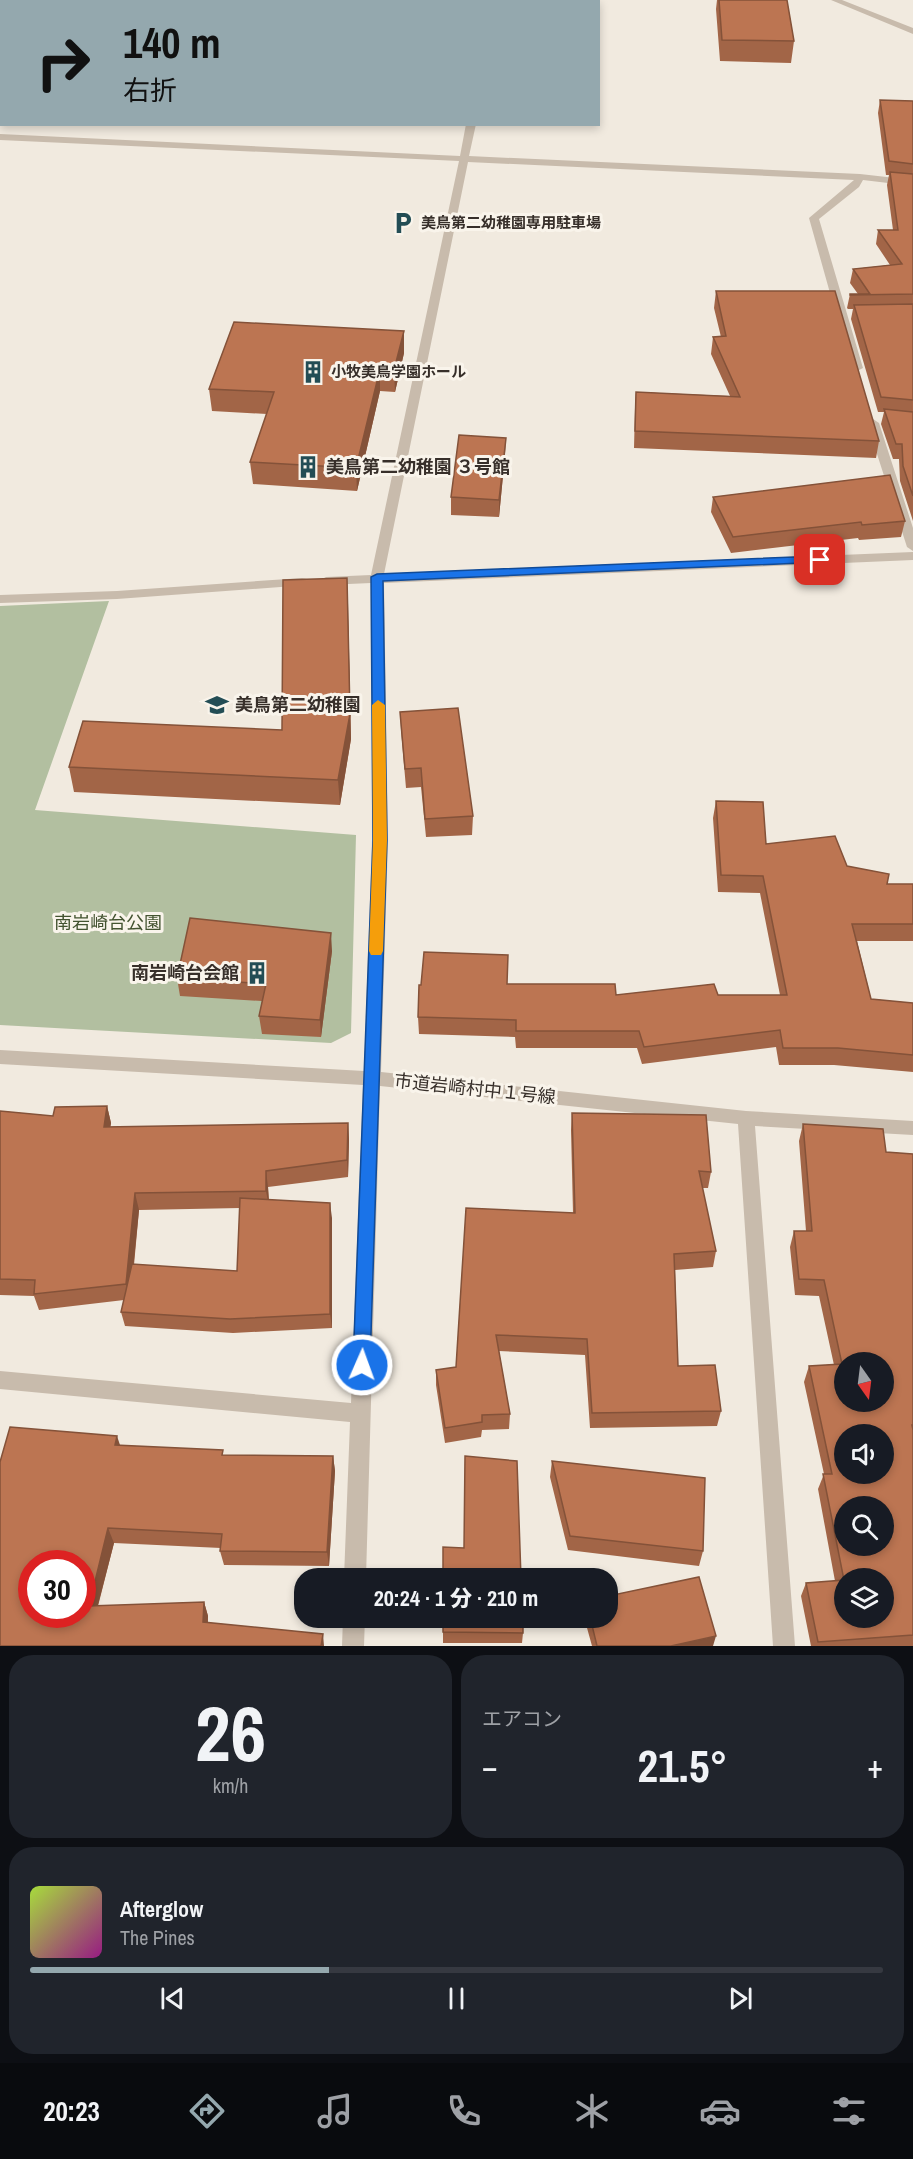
<!DOCTYPE html>
<html lang="ja">
<head>
<meta charset="utf-8">
<style>
	:root { --surface:#171b24; --page:#20242c; --text:#f1f3f6; --muted:#9ea1a6; --line:#363941; --accent:#94a8ae }
	body { margin:0; font-family:"Archivo Narrow","Noto Sans JP",sans-serif; background:var(--page); color:var(--text); height:100vh; display:flex; flex-direction:column; font-size:22px; white-space:nowrap }
	* { box-sizing:border-box; margin:0 }
	p { font-size:20px; color:var(--muted) }
	.icon { flex:none; width:33px; height:33px; fill:none; stroke:currentColor; stroke-width:2; stroke-linecap:round; stroke-linejoin:round }
	.map { position:relative; height:1646px; overflow:hidden }
	.side { display:flex; flex-direction:column; gap:9px; padding:9px; background:#0d0f14; flex:1 }
	.side>* { flex:none }
	.banner { position:absolute; left:0px; top:0px; width:600px; height:126px; box-shadow:0 3px 9px #0003; background:#94a8ae; color:#111; overflow:hidden }
	.needle { width:39px; rotate:166deg }
	.tools { position:absolute; left:834px; top:1352px; display:grid; gap:12px }
	.tools a { display:grid; place-items:center; width:60px; height:60px; border-radius:50%; background:var(--surface); box-shadow:0 3px 9px #0003; font-size:30px }
	.speed { position:absolute; left:18px; top:1550px; display:flex; gap:12px; font-size:30px; font-weight:700; text-align:center }
	.speed>* { display:grid; place-content:center; width:78px; height:78px; border-radius:50%; background:var(--surface); box-shadow:0 3px 9px #0003; line-height:1 }
	.speed .limit { border:9px solid #d22; background:#fff; color:#111 }
	.pin { position:absolute; display:grid; place-items:center; width:51px; height:51px; color:#fff; margin:-26px; border-radius:12px; box-shadow:0 3px 9px #0006 }
	.me { position:absolute; width:66px; margin:-33px; rotate:2deg; stroke-linejoin:round; filter:drop-shadow(0 0 4px #0008) }
	.turn { display:flex; align-items:center; gap:21px; height:126px; padding:0 24px; font-size:27px }
	.turn .icon { width:78px; height:78px; stroke-width:2.5 }
	.turn b { display:block; font-size:42px; line-height:51px }
	.big { font-size:45px; font-weight:800; line-height:1.1 }
	.side .card { flex:1; display:flex; flex-direction:column; justify-content:center; gap:9px; min-width:0; padding:0 21px; border-radius:24px; background:var(--page) }
	.side .dial { align-items:center; gap:0 }
	.dial b { font-size:78px; line-height:1 }
	.song { display:flex; align-items:center; gap:18px }
	.cover { width:72px; height:72px; border-radius:9px; background:linear-gradient(135deg,hsl(80 70% 55%),hsl(310 70% 35%)) }
	.played { height:6px; border-radius:3px; background:linear-gradient(90deg,var(--accent) 35%,var(--line) 35%) }
	.keys { display:flex; justify-content:space-around; direction:ltr }
	.heat { display:flex; justify-content:space-between; align-items:center; font-size:33px; direction:ltr }
	.side .tiles { flex:1; display:grid; gap:9px; grid-template-columns:1fr 1fr }
	.card:last-child { grid-column:span 2 }
	.trip { position:absolute; left:294px; top:1568px; width:324px; height:60px; border-radius:24px; background:var(--surface); box-shadow:0 3px 9px #0003; font-weight:800; line-height:60px; text-align:center }
	.dock { display:flex; height:96px; justify-content:space-around; align-items:center; background:#090b0e; color:var(--muted) }
	.dock .icon { width:42px; height:42px }
	.dock .active { color:var(--accent) }
	.dock b { font-size:27px; color:var(--text) }
	.map>svg:first-child { display:block }
</style>
</head>
<body>
<div class="map">
<svg width="913" height="1646" viewBox="0 0 913 1646">
	<rect width="100%" height="100%" fill="#f1eadf"/>
	<path fill="#b2bfa0" d="M109,601l-74,209 321,25 -5,198 -20,10 -331,-18v-419z"/>
	<g fill="none" stroke-linecap="round" stroke-linejoin="round">
		<path fill="#c8bbac" fill-rule="evenodd" d="M495,0h8v2h-8z
			M831,0h11l71,28v6z
			M466,124h10l-7,32 391,18 53,6v6l-50,-6 -4,7 -40,32 44,149 -6,3 -6,-3 -42,-150 45,-38 -386,-18 -84,412 529,-22v8l-529,23 4,257 -7,232 365,39 167,10v14l-158,-9 40,520h-22l-35,-522 -358,-38 -14,492h-22l6,-156 -350,-33v-18l351,32 12,-318 -363,-21v-14l364,21 8,-231 -1,-257 -45,2 -7,-4 7,-4 45,-2 88,-414 -459,-21v-6l460,22z
			M873,419l6,4 34,105v23l-6,-4 -40,-124z
			M302,578l5,1 2,3 -2,3 -190,14 -117,4v-8l117,-4z
			M343,1617h22l-1,29h-22z"/>
	</g>
	<path fill="#a26547" fill-rule="evenodd" d="M717,0h70l7,41 -3,22 -71,-2 -4,-52z
		M2,54v42h-2v-40z
		M880,100l33,1v420l-13,-40 -1,-22h-6l-12,-35 3,-12h-6l-27,-93 2,-10h-5l-1,-1 3,-14h8l-8,-11 3,-14 37,-4 -14,-21 2,-14h15l-6,-45 2,-10h-3l-8,-62z
		M716,291l163,150 -3,17 -242,-10 1,-40 1,-16 94,4 -19,-42 2,-17h8l-7,-29z
		M404,331v22l-9,39 -15,-1 -23,100 -104,-7 -3,-22 17,-48 -55,-3 -3,-22z
		M505,455l-6,62 -48,-2v-18z
		M713,497l192,24 -4,16 -42,3 -1,-2 -127,15 -20,-41z
		M348,603l3,136 -11,66 -266,-13 -5,-25 213,-37z
		M400,712l73,104 -1,19 -46,2 -5,-50 -15,1 -5,-58z
		M716,801l50,43 81,22 40,18h26v57h-56l14,58 42,4v69l-79,-7h-55l-3,-18 -134,17 -5,-16h-121l-1,-11 -96,-3 -1,-17 89,-33 109,11h164l-20,-102 -42,-1 -5,-74z
		M332,951l-11,86 -59,-3 -3,-18 3,-15 -82,-5 -3,-18z
		M107,1106l4,17 -1,4 238,-4 1,17 -1,37 -80,10 1,13 63,18v110l-99,5 -108,-7 -4,-14 3,-12 -85,10 -5,-14 -34,-1v-184l53,5zM240,1208l-3,63 -103,-6 5,-55z
		M572,1113l139,59 -3,16h-6l14,63 -3,16 -38,3 3,96 43,45 -4,15 -127,2 -5,-73 -86,-4 11,63 -1,15 -27,1 -1,7 -36,6 -9,-58v-15l20,-3 117,-154 -2,-83z
		M803,1124l83,28 27,2v492h-102l-10,-50 5,-13 29,-2 -17,-92 6,-15 -20,-92 5,-16 25,-1 -15,-69 -24,-1 -5,-48 4,-16h12l-7,-90z
		M120,1446l104,9 109,1 2,15 -6,95 -105,-1 -4,-14 1,-3 -107,-5 -16,63 106,-4 4,14v7l-208,23z
		M552,1461l151,90 -4,15 -131,-16 -18,-73z
		M443,1617l80,16 -1,10h-79z
		M584,1617h24l105,29h-121z"/>
	<path fill="#845239" d="M404,331v22l-9,39 -1,-22z
		M380,369v22l-23,100 -1,-23z
		M506,438l-1,17 -6,62v-17z
		M347,578l4,161 -11,66 -2,-25z
		M331,933l1,18 -11,86 -1,-17z
		M107,1106l4,17 -3,21 -4,-17z
		M348,1123l1,17 -1,37 -1,-17z
		M266,1171l2,16 1,20 -3,-16z
		M135,1193l4,17 -9,90 -4,-16z
		M330,1203l2,15v110l-2,-14z
		M117,1436l5,15 -7,-6z
		M333,1456l2,15 -6,95 -2,-14z
		M108,1528l6,15 -20,77 -5,-14z
		M204,1602l4,14 -1,20 -4,-14z
		M323,1634l1,12h-3z
		M716,1636l-3,10h-42z"/>
	<path fill="#bc7552" stroke="#845239" stroke-width="1.5" fill-rule="evenodd" d="M719,0h68l7,41 -72,-1z
		M2,54v26h-2v-24z
		M880,100l33,1v63l-24,-3z
		M890,172l23,2v120l-63,1v-1h20l-17,-25 49,-5 -24,-34h20z
		M716,291h119l44,150 -244,-10 1,-39 104,5 -27,-60 13,-1z
		M913,304v96l-32,-3 -27,-92z
		M234,322l170,9 -10,39 -14,-1 -24,99 -106,-6 24,-70 -65,-3z
		M884,409l29,3v84l-10,-30 -1,-22h-6z
		M459,435l47,3 -7,62 -48,-3z
		M890,475l15,46 -43,4 -1,-3 -128,15 -20,-40z
		M347,578l3,136 -12,66 -269,-13 14,-46 199,9 1,-150z
		M458,708l15,108 -48,3 -4,-51 -16,1 -5,-57z
		M716,801l47,1 3,42 69,-8 12,30 42,8 -2,10h26v40h-61l19,75 42,4v52l-75,-7h-55l-3,-18 -136,17 -5,-16h-123v-11l-98,-3 1,-32h2l3,-33 84,3 -1,29h108l1,11 98,-11 4,11h69l-24,-119 -42,-1z
		M190,918l141,15 -11,87 -61,-4 7,-32 -89,-6z
		M107,1106l-3,21 244,-4 -1,37 -81,11v20l-131,2 -9,91 -92,10 1,-14 -35,-1v-168l53,5 2,-9z
		M572,1113l134,2 5,57 -12,-1 17,80 -42,3 4,112 37,-1 6,46 -129,2 -5,-74 -91,-4 14,79 -28,1v7l-37,6 -9,-58 20,-3 10,-159 109,5z
		M803,1124l80,5 3,23 27,2v271h-1l1,5v205l-95,7 -12,-59 38,-3 -21,-106h9l-23,-108 33,-2 -18,-84 -25,-1 -5,-48h18zM844,1362h40v39h-40zM844,1434h40v39h-40zM844,1506h40v39h-40zM844,1578h40v39h-40z
		M240,1198l90,5v111l-100,5 -109,-7 11,-48 105,7z
		M10,1427l107,9 -2,9 108,5 -1,5 111,1 -6,96 -107,-1 2,-17 -114,-6 -19,78 115,-4 -1,20 120,12 -2,12h-321v-184zM32,1563h50v51h-50z
		M465,1456l52,5 4,117h-78v-31l21,1z
		M552,1461l153,17 -2,73 -133,-15z
		M699,1577l17,59 -45,10h-74l-7,-29h18v-21z
		M443,1617h80v16l-80,-1z"/>
	<path fill="#1a73e8" stroke="#114b97" stroke-width="1.5" d="M820,556l4,1v5l-441,19 4,259 -17,525 -2,6 -6,2 -7,-2 -2,-6 20,-525 -2,-263 6,-3z"/>
	<path fill="#f59e0b" d="M378,700l7,5 2,135 -4,111 -2,4h-10l-2,-4 4,-111 -1,-135z"/>
	<defs>
		<g id="parking-bare" transform="scale(1.8)"><path d="M-3.5-5.5H1a3.5 3.5 0 0 1 0 7H-1V5.5H-3.5ZM-1-3.4V-.6H.8a1.4 1.4 0 0 0 0-2.8Z" fill="#234d55" stroke="#f9f4eb" stroke-width="2.5" paint-order="stroke"/></g>
		<g id="building-bare" transform="scale(1.8)"><path d="M-4-6H4V6H1V3H-1V6H-4ZM-2.5-4.3h1.7v1.8h-1.7ZM.8-4.3h1.7v1.8H.8ZM-2.5-1h1.7V.8h-1.7ZM.8-1h1.7V.8H.8Z" fill="#234d55" stroke="#f9f4eb" stroke-width="2.5" paint-order="stroke"/></g>
		<g id="school-bare" transform="scale(1.8)"><path d="M0-5L7-2L0 1L-7-2ZM-4 1L0 2.5L4 1V4Q0 6-4 4Z" fill="#234d55" stroke="#f9f4eb" stroke-width="2.5" paint-order="stroke"/></g>
	</defs>
	<g fill-rule="evenodd">
		<use href="#parking-bare" x="403" y="223"/>
		<use href="#building-bare" x="313" y="372"/>
		<use href="#building-bare" x="308" y="467"/>
		<use href="#school-bare" x="217" y="705"/>
		<use href="#building-bare" x="257" y="973"/>
	</g>
	<g text-anchor="middle" stroke-width="6" stroke-linejoin="round" paint-order="stroke">
		<g font-size="15" font-weight="bold" fill="#372f2a" stroke="#f9f4eb" text-anchor="start">
			<text x="421" y="228">美鳥第二幼稚園専用駐車場</text>
			<text x="331" y="377">小牧美鳥学園ホール</text>
		</g>
		<g font-size="18" font-weight="bold" fill="#372f2a" stroke="#f9f4eb" text-anchor="start">
			<text x="326" y="473">美鳥第二幼稚園 ３号館</text>
			<text x="235" y="711">美鳥第二幼稚園</text>
			<text x="239" y="979" text-anchor="end">南岩崎台会館</text>
		</g>
		<g font-size="18" fill="#435330" stroke="#f9f4eb">
			<text x="108" y="929">南岩崎台公園</text>
		</g>
		<g font-size="18" fill="#372f2a" stroke="#f9f4eb">
			<text transform="translate(475 1089) rotate(6)" y="6">市道岩崎村中１号線</text>
		</g>
	</g>
</svg>
<div class="tools">
<a><svg class="needle" viewBox="-14 -14 28 28"><path d="M0-13l5 13h-10z" fill="#e53935"/><path d="M0 13l5-13h-10z" fill="#9ea1a6"/></svg></a>
<a><svg class="icon" aria-label="sound" viewBox="0 0 24 24"><path d="M4 9h4l5-4v14l-5-4H4zM17 9q2 3 0 6"/></svg></a>
<a><svg class="icon" aria-label="search" viewBox="0 0 24 24"><circle cx="10" cy="10" r="6"/><path d="M15 15l6 6"/></svg></a>
<a><svg class="icon" aria-label="layers" viewBox="0 0 24 24"><path d="M12 4l9 5-9 5-9-5zM3 14l9 5 9-5"/></svg></a>
</div>
<div class="speed"><div class="limit">30</div></div>
<div class="pin" style="left:820px;top:560px;background:#d93025"><svg class="icon" aria-label="arrive" viewBox="0 0 24 24"><path d="M6 21V4h12l-3 4 3 4H6"/></svg></div>
<svg class="me" style="left:362px;top:1365px" viewBox="-20 -20 40 40"><circle r="17" fill="#1a73e8" stroke="#fff" stroke-width="3"/><path d="M0-11L8 9 0 5-8 9z" fill="#fff"/></svg>
<div class="trip">20:24 · 1 分 · 210 m</div>
<div class="banner">
<div class="turn"><svg class="icon" aria-label="right" viewBox="0 0 24 24"><path d="M7 20v-9h11M14 6l5 5-5 5"/></svg><div><b>140 m</b>右折</div></div>
</div>
</div>
<section class="side">
<div class="tiles">
<div class="card dial"><b>26</b><p>km/h</p></div>
<div class="card"><p>エアコン</p>
<div class="heat"><a>−</a><b class="big">21.5°</b><a>+</a></div>
</div>
<div class="card">
<div class="song"><i class="cover"></i><div><b>Afterglow</b><p>The Pines</p></div></div>
<div class="played"></div>
<div class="keys"><svg class="icon" aria-label="previous" viewBox="0 0 24 24"><path d="M18 5L8 12l10 7zM5 5v14"/></svg><svg class="icon" aria-label="pause" viewBox="0 0 24 24"><path d="M8 5v14M16 5v14"/></svg><svg class="icon" aria-label="next" viewBox="0 0 24 24"><path d="M6 5l10 7-10 7zM19 5v14"/></svg></div>
</div>
</div>
</section>
<nav class="dock">
<b>20:23</b>
<svg class="icon active" aria-label="directions" viewBox="0 0 24 24"><path d="M12 3l9 9-9 9-9-9zM9 14v-3h6M13 9l2 2-2 2"/></svg>
<svg class="icon" aria-label="music" viewBox="0 0 24 24"><path d="M9 18V5l10-2v13"/><circle cx="6" cy="18" r="3"/><circle cx="16" cy="16" r="3"/></svg>
<svg class="icon" aria-label="phone" viewBox="0 0 24 24"><path d="M5 4h4l2 5-3 2q2 4 5 5l2-3 5 2v4C11 20 4 13 5 4z"/></svg>
<svg class="icon" aria-label="climate" viewBox="0 0 24 24"><path d="M12 3v18M4 7l16 10M4 17L20 7"/></svg>
<svg class="icon" aria-label="car" viewBox="0 0 24 24"><path d="M5 17H2v-5l4-1 3-4h7l3 4 3 1v5h-3M9 17h6M6 11h13"/><circle cx="7" cy="17" r="2"/><circle cx="17" cy="17" r="2"/></svg>
<svg class="icon" aria-label="filters" viewBox="0 0 24 24"><path d="M4 7h16M4 17h16"/><circle cx="9" cy="7" r="2"/><circle cx="15" cy="17" r="2"/></svg>
</nav>
</body>
</html>
